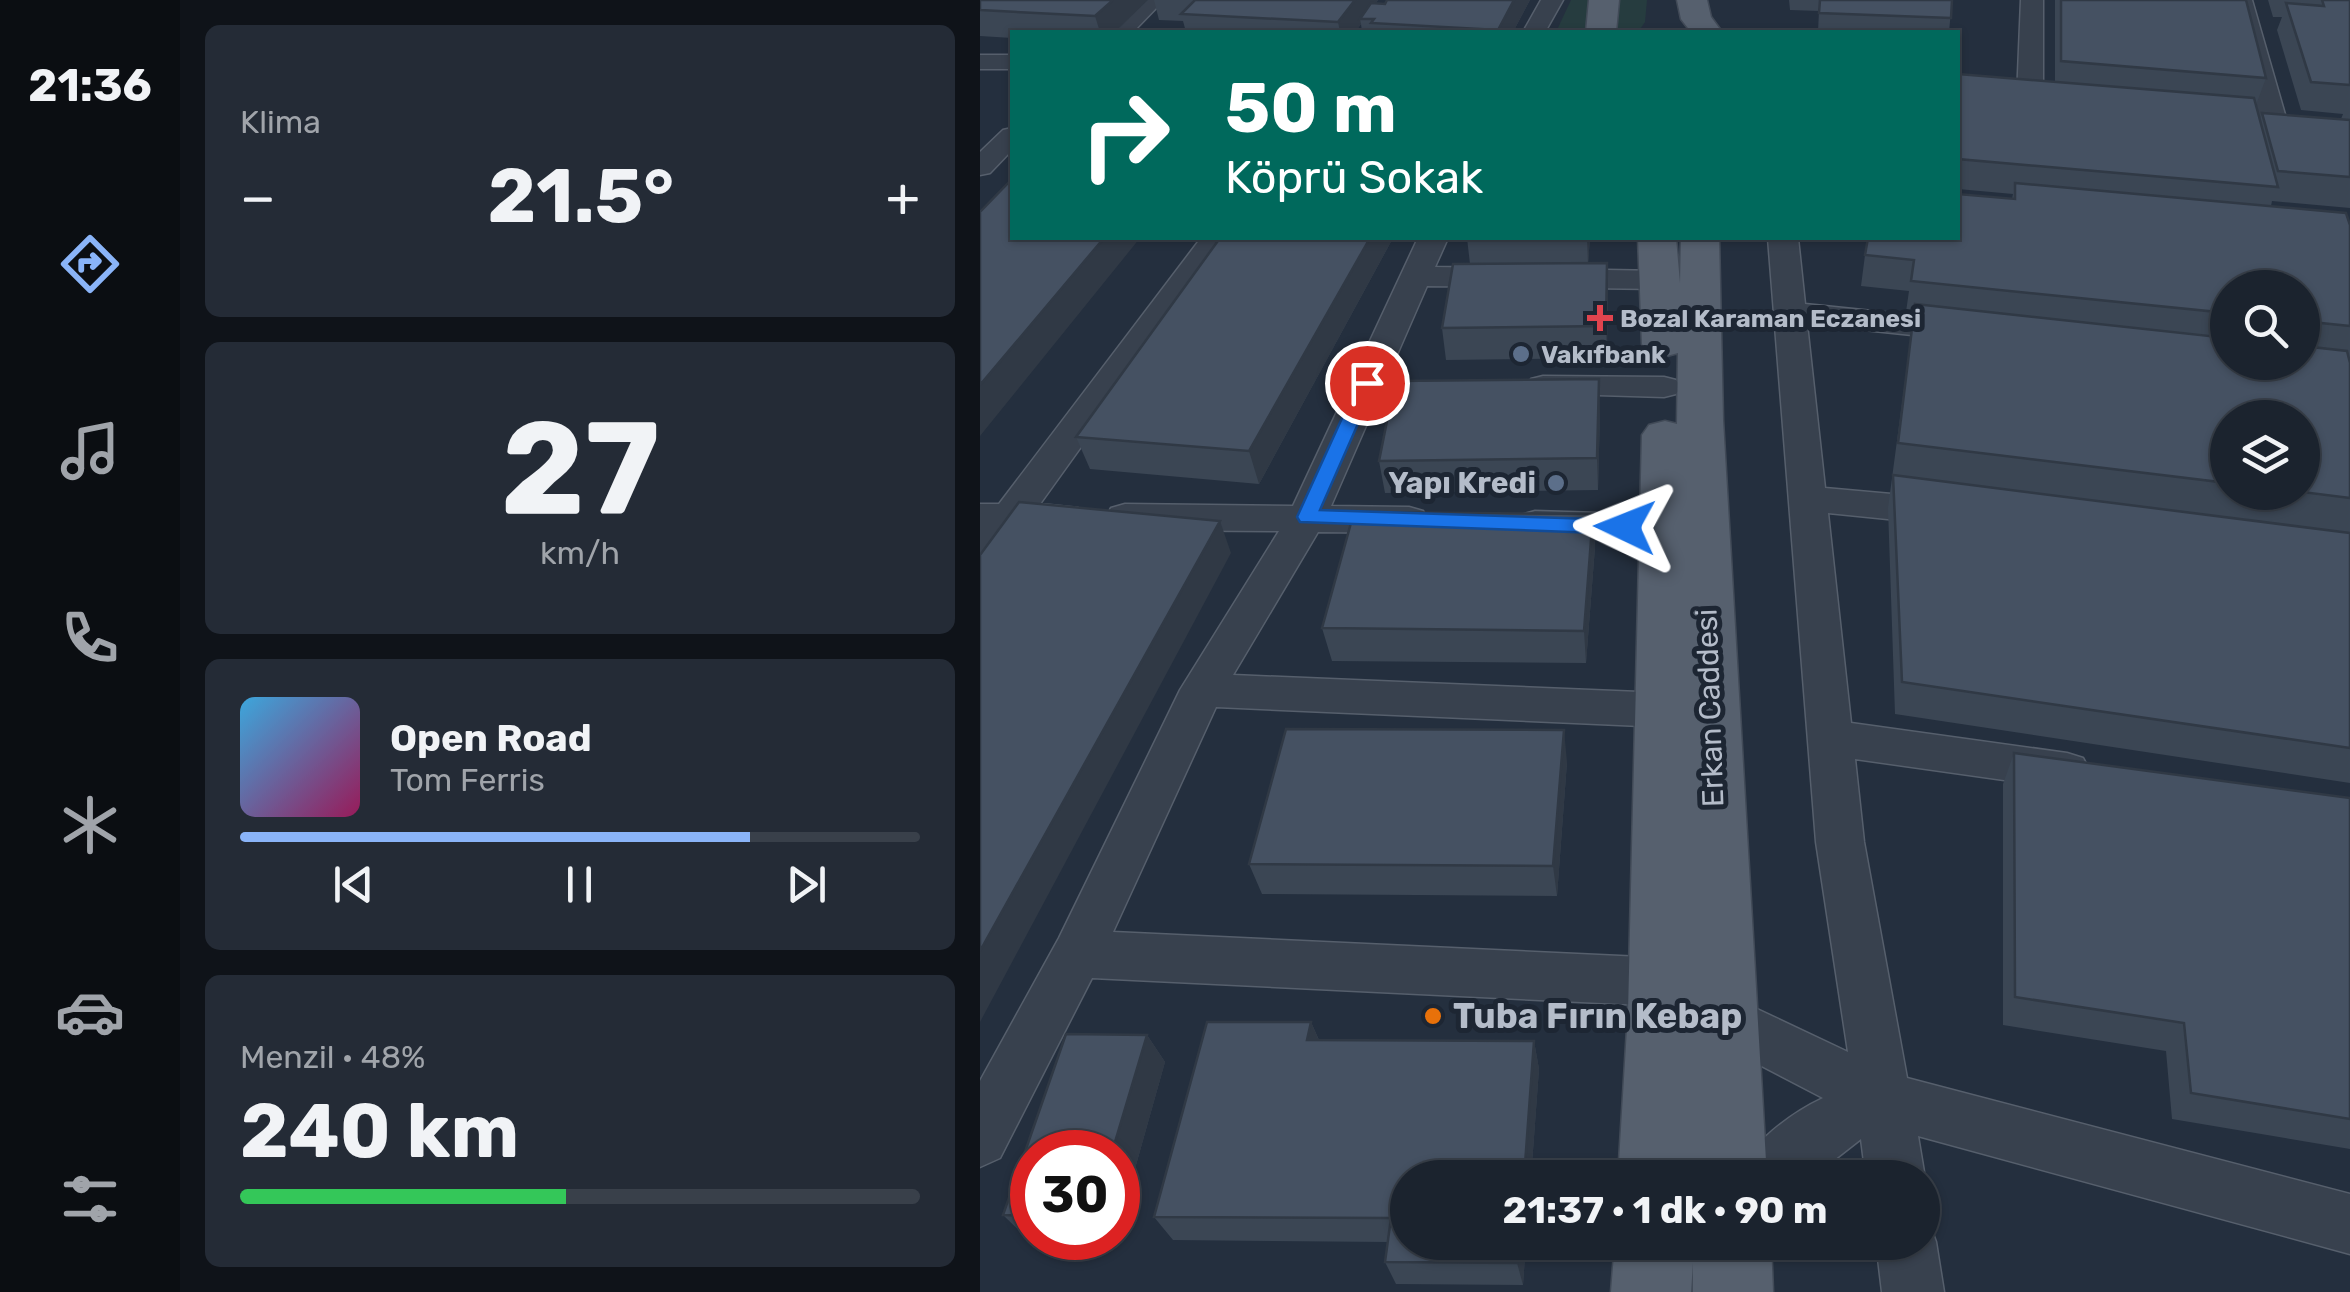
<!DOCTYPE html>
<html lang="tr">
<head>
<meta charset="utf-8">
<style>
	:root { --surface:#1b232e; --page:#242b36; --text:#f1f3f6; --muted:#a0a4aa; --line:#39404a; --accent:#8ab4f8 }
	body { margin:0; font-family:Rubik,sans-serif; background:var(--page); color:var(--text); height:100vh; display:flex; flex-direction:column; font-size:38px; white-space:nowrap }
	* { box-sizing:border-box; margin:0 }
	p { font-size:32px; color:var(--muted) }
	.icon { flex:none; width:55px; height:55px; fill:none; stroke:currentColor; stroke-width:2; stroke-linecap:round; stroke-linejoin:round }
	.map { position:relative; flex:1; overflow:hidden }
	.drawer { display:flex; flex-direction:column; gap:25px; padding:25px; background:#0f1319; width:800px }
	.drawer>* { flex:none }
	.hud { position:absolute; left:30px; top:30px; width:950px; height:210px; border-radius:0px; box-shadow:0 2px 8px #0004,0 0 0 2px var(--line); background:#00695c; color:#fff; overflow:hidden }
	.tools { position:absolute; left:1230px; top:270px; display:grid; gap:20px }
	.tools a { display:grid; place-items:center; width:110px; height:110px; border-radius:50%; background:var(--surface); box-shadow:0 2px 8px #0004,0 0 0 2px var(--line); font-size:50px }
	.speed { position:absolute; left:30px; top:1130px; display:flex; gap:20px; font-size:50px; font-weight:700; text-align:center }
	.speed>* { display:grid; place-content:center; width:130px; height:130px; border-radius:50%; background:var(--surface); box-shadow:0 2px 8px #0004,0 0 0 2px var(--line); line-height:1 }
	.speed .limit { border:15px solid #d22; background:#fff; color:#111 }
	.pin { position:absolute; display:grid; place-items:center; width:85px; height:85px; color:#fff; margin:-42px; border:5px solid #fff; border-radius:50%; box-shadow:0 2px 10px #0007 }
	.me { position:absolute; width:110px; margin:-55px; rotate:272deg; stroke-linejoin:round; filter:drop-shadow(0 0 8px #0008) }
	.turn { display:flex; align-items:center; gap:35px; height:210px; padding:0 50px; font-size:45px }
	.turn .icon { width:130px; height:130px; stroke-width:2.5 }
	.turn b { display:block; font-size:70px; line-height:85px }
	.big { font-size:75px; font-weight:700; line-height:1.1 }
	.drawer .card { flex:1; display:flex; flex-direction:column; justify-content:center; gap:15px; min-width:0; padding:0 35px; border-radius:15px; background:var(--page) }
	.drawer .dial { align-items:center; gap:0 }
	.dial b { font-size:130px; line-height:1 }
	.song { display:flex; align-items:center; gap:30px }
	.cover { width:120px; height:120px; border-radius:15px; background:linear-gradient(135deg,hsl(200 70% 55%),hsl(330 70% 35%)) }
	.played { height:10px; border-radius:5px; background:linear-gradient(90deg,var(--accent) 75%,var(--line) 75%) }
	.keys { display:flex; justify-content:space-around; direction:ltr }
	.heat { display:flex; justify-content:space-between; align-items:center; font-size:55px; direction:ltr }
	.charge { height:15px; border-radius:8px; background:linear-gradient(90deg,#34c759 48%,var(--line) 0) }
	.trip { position:absolute; left:410px; top:1160px; width:550px; height:100px; border-radius:50px; background:var(--surface); box-shadow:0 2px 8px #0004,0 0 0 2px var(--line); font-weight:700; line-height:100px; text-align:center }
	main { display:flex; flex:1; min-height:0 }
	.menu { display:flex; flex-direction:column; width:180px; justify-content:space-around; align-items:center; background:#0b0e12; color:var(--muted) }
	.menu .icon { width:70px; height:70px }
	.menu .selected { color:var(--accent) }
	.menu b { font-size:45px; color:var(--text) }
	.map>svg:first-child { display:block }
</style>
</head>
<body>
<main>
<nav class="menu">
<b>21:36</b>
<svg class="icon selected" aria-label="directions" viewBox="0 0 24 24"><path d="M12 3l9 9-9 9-9-9zM9 14v-3h6M13 9l2 2-2 2"/></svg>
<svg class="icon" aria-label="music" viewBox="0 0 24 24"><path d="M9 18V5l10-2v13"/><circle cx="6" cy="18" r="3"/><circle cx="16" cy="16" r="3"/></svg>
<svg class="icon" aria-label="phone" viewBox="0 0 24 24"><path d="M5 4h4l2 5-3 2q2 4 5 5l2-3 5 2v4C11 20 4 13 5 4z"/></svg>
<svg class="icon" aria-label="climate" viewBox="0 0 24 24"><path d="M12 3v18M4 7l16 10M4 17L20 7"/></svg>
<svg class="icon" aria-label="car" viewBox="0 0 24 24"><path d="M5 17H2v-5l4-1 3-4h7l3 4 3 1v5h-3M9 17h6M6 11h13"/><circle cx="7" cy="17" r="2"/><circle cx="17" cy="17" r="2"/></svg>
<svg class="icon" aria-label="filters" viewBox="0 0 24 24"><path d="M4 7h16M4 17h16"/><circle cx="9" cy="7" r="2"/><circle cx="15" cy="17" r="2"/></svg>
</nav>
<section class="drawer">
<div class="card"><p>Klima</p>
<div class="heat"><a>−</a><b class="big">21.5°</b><a>+</a></div>
</div>
<div class="card dial"><b>27</b><p>km/h</p></div>
<div class="card">
<div class="song"><i class="cover"></i><div><b>Open Road</b><p>Tom Ferris</p></div></div>
<div class="played"></div>
<div class="keys"><svg class="icon" aria-label="previous" viewBox="0 0 24 24"><path d="M18 5L8 12l10 7zM5 5v14"/></svg><svg class="icon" aria-label="pause" viewBox="0 0 24 24"><path d="M8 5v14M16 5v14"/></svg><svg class="icon" aria-label="next" viewBox="0 0 24 24"><path d="M6 5l10 7-10 7zM19 5v14"/></svg></div>
</div>
<div class="card"><p>Menzil · 48%</p><b class="big">240 km</b><div class="charge"></div></div>
</section>
<div class="map">
<svg width="1370" height="1292" viewBox="0 0 1370 1292">
	<rect width="100%" height="100%" fill="#242f3e"/>
	<path fill="#263c3f" d="M591,0h76l-2,22 -7,10h-82z"/>
	<g fill="none" stroke-linecap="round" stroke-linejoin="round">
		<g stroke="#565f6c" stroke-width="3">
			<path id="minor" d="M160,0h24l-31,32h-24z
				M561,0h22l-18,32h-22z
				M1041,0h22v97l-13,8 -13,-8z
				M1250,0h22l34,118 -4,6 -9,2 -13,-8z
				M0,55h32v14h-32z
				M32,128v22l-22,23 -10,2v-23l23,-22z
				M221,238h30l-191,266 38,4 5,9 -5,9 -57,4 -27,38 -14,4v-68h19z
				M438,238h30l-13,29 227,4 11,2 5,7 -5,7 -11,2 -235,-3 -96,220 78,1 14,4 5,9 -5,9 -14,4 -91,-1 -85,143 431,18 16,5 6,12 -6,12 -16,5 -448,-20 -103,225 550,26 19,7 7,17 -7,17 -19,7 -571,-28 -92,180 -20,9v-86l79,-143 121,-248 99,-159 -154,-1 -14,-4 -5,-9 5,-9 14,-4 168,2z
				M788,238h30l7,66 164,17 12,3 4,7 -4,7 -12,3 -162,-17 18,164 122,11 14,4 5,9 -5,9 -14,4 -119,-12 23,210 216,30 16,5 7,13 -7,13 -16,5 -212,-30 9,83 43,236 443,116v60l-432,-118 7,42 -3,7v-7h-56l-5,-39 -50,39h-75c13,-34 55,-65 87,-80l-121,-63 -8,-18 8,-18 19,-7 127,60 -32,-210z
				M563,376l121,1 12,3 5,7 -5,7 -12,3 -133,-4 -5,-7 5,-7z
				M555,511l130,4 14,4 5,9 -5,9 -14,4 -130,-4 -14,-4 -5,-9 5,-9z
				M942,1218l6,2 8,22 8,50h-62l-6,-50h46z"/>
		</g>
		<g stroke="#414a57" stroke-width="3">
			<path id="major" d="M609,0h30l-3,32h-30z
				M697,0h30l4,17 11,15h-31l-10,-13z
				M658,238h38l4,45 1,-45h38l4,182 44,758h-149l10,-166 14,-577 7,-10 16,-4 12,3 1,-71 -15,4 -15,-4 -6,-9z
				M635,1242h156l2,50h-80v-29l-2,29h-80z"/>
		</g>
		<use href="#minor" fill="#38414e" fill-rule="evenodd"/>
		<use href="#major" fill="#56606e" fill-rule="evenodd"/>
	</g>
	<path fill="#3b4654" fill-rule="evenodd" d="M0,0h168l-33,32h-103v6l-32,-2z
		M174,0h224l-2,3 9,1 2,-4h143l-17,32h-151l-1,-8 -6,8h-169l-3,-11 -24,-1z
		M809,0h163l-3,32h-131l1,-21 -29,-1z
		M1075,0h191l20,78 -10,27 4,14 2,-6 79,6 2,-5 -42,-4 -24,-80 5,-13h-9l-5,-17h82v208l-78,-7 -1,5 79,19v558l-455,-69 -7,-206 26,-195 -8,-1 3,-21 -48,-5 4,-31 147,-56 1,-5 -55,-5v-115l97,8zM1248,288h74v74h-74zM1248,418l74,74h-74z
		M240,238h173l-134,246 -169,-15 -14,-32z
		M487,238h123l-2,25h19v95l-161,2 -4,-32 28,-64z
		M620,411l-2,79 -213,3 -6,-32z
		M613,514l2,33 -9,116 -254,-2 -10,-33z
		M1034,753l336,45v351l-178,-30 -6,-68 -163,-26v-241z
		M587,762l-10,134 -295,-2 -13,-30z
		M331,1022l8,18 215,1 5,28 -8,109h-123v64h118l-3,43 -127,-1 -11,-22 3,-20 -215,-2 -19,-23z
		M86,1034l81,1 18,27 -47,167v-77h-86v86h83l-1,2 -86,-1 -25,-24z"/>
	<path fill="#303945" d="M133,0h35l-33,32h-15l-5,-16z
		M375,0h23l-13,19h-5l1,5 -6,8h-15l-2,-10z
		M534,0h16l-17,32h-15v-2z
		M124,238h36l-160,198v-51z
		M390,238h23l-134,246 -10,-33z
		M607,238h3l-2,27z
		M627,263l1,31 -1,64 -1,-32z
		M619,379l1,32 -2,79 -1,-32z
		M613,514l2,33 -9,116 -2,-32z
		M240,521l11,32 -251,469v-71z
		M584,730l3,32 -10,134 -4,-30z
		M331,1022l12,28 -16,-10z
		M167,1035l18,27 -47,167v-77h-6z
		M554,1041l5,28 -8,109h-7z
		M538,1242h8l-3,43 -6,-22z"/>
	<path fill="#455162" stroke="#303945" stroke-width="2.5" d="M0,0h133l-18,16 -115,-6z
		M215,0h160l-17,22 -157,-8z
		M407,0h127l-16,30 -127,-7 3,-4h-14l11,-16 14,1z
		M840,0h132l-1,18 -132,-5z
		M1081,0h185l20,78 -205,-17z
		M1342,0h28v85l-39,-3 -25,-79 38,3z
		M978,74l296,24 24,89 -320,-28z
		M1282,113l88,7v57l-72,-6z
		M32,179v59h92l-124,147v-173z
		M1035,183l331,30 4,12v101l-48,-5v-33h-74v25l-317,-32 3,-21 -49,-5 3,-17h90v-44l57,5z
		M240,238h150l-121,213 -173,-14z
		M627,263l-1,63 -164,2 11,-64z
		M935,304l313,34v24h74v-16l45,5 3,12v135l-48,-6v-74h-74v65l-330,-40z
		M619,379l-2,79 -218,3 16,-80z
		M913,475l457,58v215l-448,-66z
		M39,502l201,19 -240,430v-396z
		M374,512l239,2 -9,117 -262,-3z
		M306,729l278,1 -11,136 -304,-2z
		M1034,753l336,45v321l-159,-26 -7,-70 -169,-26z
		M227,1022h104l-4,18 227,1 -10,137h-116v64h110l-1,21 -132,-1 6,-44 -237,-1z
		M86,1034l81,1 -35,117h-80v64l-29,-1z"/>
	<path fill="#1a73e8" stroke="#114b97" stroke-width="2.5" d="M387,377l9,6 -56,127 305,10 10,7 -10,7 -325,-12 -3,-5 61,-134z"/>
	<path fill="#e0444e" stroke="#1d2633" stroke-width="4" d="M615 303h10v10h10v10h-10v10h-10v-10h-10v-10h10z"/>
	<g fill="#5c6f8a" stroke="#1d2633" stroke-width="4">
		<circle cx="541" cy="354" r="10"/>
		<circle cx="576" cy="483" r="10"/>
	</g>
	<circle fill="#e8710a" stroke="#1d2633" stroke-width="4" cx="453" cy="1016" r="10"/>
	<g text-anchor="middle" stroke-width="10" stroke-linejoin="round" paint-order="stroke">
		<g font-size="25" font-weight="bold" fill="#b4bcc9" stroke="#1d2633" text-anchor="start">
			<text x="640" y="327">Bozal Karaman Eczanesi</text>
			<text x="561" y="363">Vakıfbank</text>
		</g>
		<g font-size="30" font-weight="bold" fill="#b4bcc9" stroke="#1d2633" text-anchor="end">
			<text x="556" y="493">Yapı Kredi</text>
		</g>
		<g font-size="30" fill="#b4bcc9" stroke="#1d2633">
			<text transform="translate(730 708) rotate(-92)" y="10">Erkan Caddesi</text>
		</g>
		<g font-size="35" font-weight="bold" fill="#b4bcc9" stroke="#1d2633" text-anchor="start">
			<text x="473" y="1028">Tuba Fırın Kebap</text>
		</g>
	</g>
</svg>
<div class="tools">
<a><svg class="icon" aria-label="search" viewBox="0 0 24 24"><circle cx="10" cy="10" r="6"/><path d="M15 15l6 6"/></svg></a>
<a><svg class="icon" aria-label="layers" viewBox="0 0 24 24"><path d="M12 4l9 5-9 5-9-5zM3 14l9 5 9-5"/></svg></a>
</div>
<div class="speed"><div class="limit">30</div></div>
<div class="pin" style="left:387px;top:383px;background:#d93025"><svg class="icon" aria-label="arrive" viewBox="0 0 24 24"><path d="M6 21V4h12l-3 4 3 4H6"/></svg></div>
<svg class="me" style="left:645px;top:527px" viewBox="-20 -20 40 40"><path d="M0-17L14 15 0 8-14 15z" fill="#1a73e8" stroke="#fff" stroke-width="4"/></svg>
<div class="trip">21:37 · 1 dk · 90 m</div>
<div class="hud">
<div class="turn"><svg class="icon" aria-label="right" viewBox="0 0 24 24"><path d="M7 20v-9h11M14 6l5 5-5 5"/></svg><div><b>50 m</b>Köprü Sokak</div></div>
</div>
</div>
</main>
</body>
</html>
